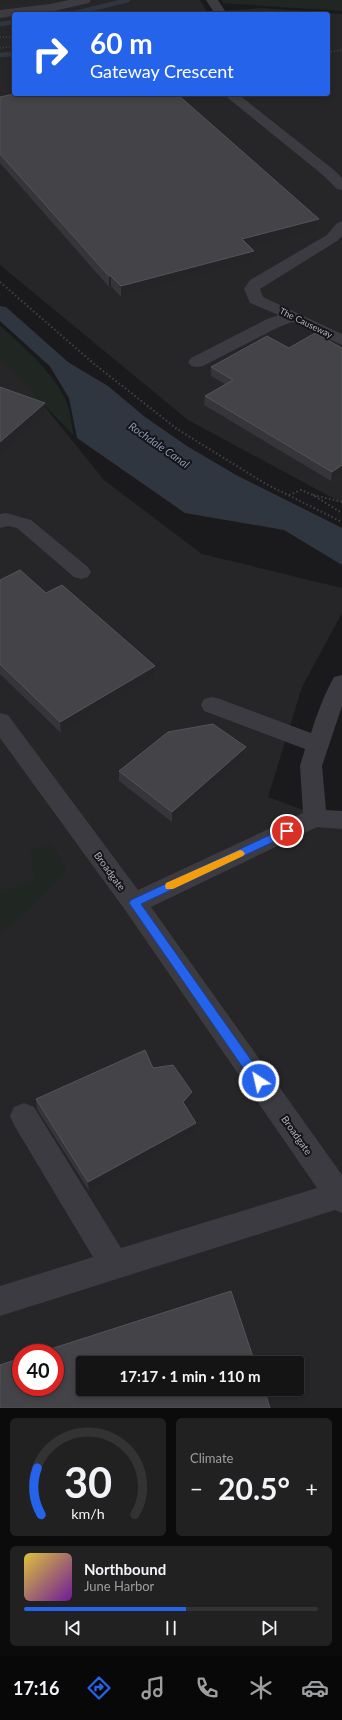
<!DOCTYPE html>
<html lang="en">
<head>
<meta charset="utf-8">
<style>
	:root { --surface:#141415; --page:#212122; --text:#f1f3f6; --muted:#9d9ea0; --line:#333334; --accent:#2563eb }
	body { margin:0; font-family:Lato,sans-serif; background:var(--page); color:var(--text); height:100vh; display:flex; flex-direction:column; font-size:15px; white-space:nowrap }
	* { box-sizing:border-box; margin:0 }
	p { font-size:13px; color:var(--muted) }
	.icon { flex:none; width:22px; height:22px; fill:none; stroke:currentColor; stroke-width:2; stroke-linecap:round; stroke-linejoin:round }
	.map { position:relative; height:1408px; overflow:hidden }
	.panel { display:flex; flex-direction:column; gap:10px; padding:10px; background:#0b0b0c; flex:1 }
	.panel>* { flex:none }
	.banner { position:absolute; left:12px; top:12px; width:318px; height:84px; border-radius:4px; box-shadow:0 2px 6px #0003,0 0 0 1px var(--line); background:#2563eb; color:#fff; overflow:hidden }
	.speed { position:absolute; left:12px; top:1344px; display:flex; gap:8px; font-size:20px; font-weight:700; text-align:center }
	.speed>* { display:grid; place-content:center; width:52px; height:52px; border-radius:50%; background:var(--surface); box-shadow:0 2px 6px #0003,0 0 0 1px var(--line); line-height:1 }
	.speed .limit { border:6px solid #d22; background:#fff; color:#111 }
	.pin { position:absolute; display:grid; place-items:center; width:34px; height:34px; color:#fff; margin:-17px; border:2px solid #fff; border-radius:50%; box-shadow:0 1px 4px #0007 }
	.me { position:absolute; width:44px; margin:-22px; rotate:325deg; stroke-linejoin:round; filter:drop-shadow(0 0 3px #0008) }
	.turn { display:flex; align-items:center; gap:14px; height:84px; padding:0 12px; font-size:18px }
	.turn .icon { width:52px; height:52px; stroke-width:2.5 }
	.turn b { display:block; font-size:28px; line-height:34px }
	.big { font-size:30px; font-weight:700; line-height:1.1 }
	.panel .widget { flex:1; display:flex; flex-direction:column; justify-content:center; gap:6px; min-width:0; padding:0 14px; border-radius:6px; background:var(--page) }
	.panel .dial { align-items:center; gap:0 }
	.dial svg { height:104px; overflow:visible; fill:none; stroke:var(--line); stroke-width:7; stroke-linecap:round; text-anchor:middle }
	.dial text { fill:var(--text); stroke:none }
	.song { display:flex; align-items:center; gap:12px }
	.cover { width:48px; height:48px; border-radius:6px; background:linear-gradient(135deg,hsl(50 70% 55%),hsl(280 70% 35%)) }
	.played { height:4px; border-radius:2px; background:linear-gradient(90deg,var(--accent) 55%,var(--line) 55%) }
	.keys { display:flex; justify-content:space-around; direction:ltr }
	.heat { display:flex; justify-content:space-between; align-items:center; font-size:22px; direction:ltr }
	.panel .tiles { flex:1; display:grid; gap:10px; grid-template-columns:1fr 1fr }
	.widget:last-child { grid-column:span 2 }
	.trip { position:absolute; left:76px; top:1356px; width:228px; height:40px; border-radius:4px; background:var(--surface); box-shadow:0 2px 6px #0003,0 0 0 1px var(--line); font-weight:700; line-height:40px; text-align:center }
	.tab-bar { display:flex; height:64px; justify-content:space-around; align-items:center; background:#080808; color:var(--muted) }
	.tab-bar .icon { width:28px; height:28px }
	.tab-bar .current { color:var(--accent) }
	.tab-bar b { font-size:18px; color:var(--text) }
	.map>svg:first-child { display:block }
</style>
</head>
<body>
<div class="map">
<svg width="342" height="1408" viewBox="0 0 342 1408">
	<rect width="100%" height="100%" fill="#1a1a1c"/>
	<path fill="#262629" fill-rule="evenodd" d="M0,0h200l7,12 55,-4 80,6v489l-154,-83 -188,-155zM14,14h314v80h-314z
		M0,351l104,129 98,74 140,34v25l-40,74 -34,110 74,27v584h-342zM21,1353h34v34h-34zM83,1363h214v26h-214z"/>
	<path fill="#202722" d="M222,0h120v11l-106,-7 -13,-1z
		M0,326c23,20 55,48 67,77 4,10 4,23 7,33l-74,-78z
		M52,843l14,27 -19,22 -47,43v-44l34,-10 -3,-32z"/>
	<path fill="#303640" d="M36,343l72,43 37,31 42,29 49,29 106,53v37l-58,-35 -99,-17 -108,-75 -8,-40z"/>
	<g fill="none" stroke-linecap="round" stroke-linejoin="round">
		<path stroke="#303640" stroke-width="4.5" d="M71,14l57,-14
			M0,24l14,-2
			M0,55l14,-1"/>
		<path fill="#303640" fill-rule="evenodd" d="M0,306l6,1 62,55 2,4 -2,4 -7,2 -7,-2 -54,-49z"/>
		<path stroke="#414248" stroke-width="1.5" stroke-dasharray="1 2" stroke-linecap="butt" d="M0,37h14
			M0,48l14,-2
			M328,52l14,-2"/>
		<path stroke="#414248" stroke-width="2" stroke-dasharray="1.5 2.5" stroke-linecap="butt" d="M0,282l93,81 84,66 89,55 76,38
			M289,495l12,-5 12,5
			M342,502l-29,-7 29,18"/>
		<path fill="#3b3b41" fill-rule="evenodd" d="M69,0h22l-2,3 -39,9 -36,2v2l-14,2v-8l50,-6z
			M206,0h12l9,14h-12z
			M223,94h15l96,76 8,8v12l-5,-1 -13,-13z
			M342,221v15l-5,5 -77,48 3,8 79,37v11l-50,-23 -13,5 -76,39 -6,1 -6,-1 -3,-4 3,-4 76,-39 12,-4 -29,-12 -6,-14 6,-9 77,-45 10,-12z
			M6,513l25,7 57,47 3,5 -3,5 -7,2 -7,-2 -57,-49 -9,-2 -8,2v-14z
			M342,675v31l-20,60 4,44 16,1v18l-25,-2 -166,80 191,268v38l-7,-3 -335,106v-30l93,-29 -79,-132 -4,-9 4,-9 10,-4 10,4 87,141 196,-60 -192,-278 -125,-172v-25l8,2 130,175 165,-77 -3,-47 5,-17 -101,-38 -3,-6 3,-6 8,-2 8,2 91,34c6,-19 13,-38 23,-56z"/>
	</g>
	<path fill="#36363a" d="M0,97l319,122 -1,11 -68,17 4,4v11l-133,35 -10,-11 -2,1 -109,-124z
		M267,336l75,138 -11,7 -127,-76 1,-9 20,-12 -14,-8v-9z
		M0,580l46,13 109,73 1,11 -95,56 -61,-59z
		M246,747l-1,10 -73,65 -53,-41v-10z
		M153,1068l39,34 -6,6 10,25 -107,58 -52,-82 -1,-10z"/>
	<path fill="#252528" d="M0,0h50l-50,5z
		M319,219l-1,11 -77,20 1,-11z
		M254,251v11l-133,35v-11z
		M109,276h2v10l-2,1z
		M45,403v10l-45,40v-11z
		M342,465v9l-11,7 1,-9z
		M155,666l1,11 -95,56 -1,-11z
		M246,747l-1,10 -73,65v-10z
		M192,1092v10l-9,9v-9z
		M196,1123v10l-107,58 -1,-9z"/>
	<path fill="#434348" stroke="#53545a" d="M14,94h163l142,125 -77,20 12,12 -133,35 -10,-10h-2l-109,-122v-57z
		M315,333l27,15v117l-10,7 -127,-76 28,-16 -22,-13 56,-31 22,12z
		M0,387l45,16 -45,39z
		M20,570l26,23 16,-8 93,81 -95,56 -60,-58v-84z
		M213,724l33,23 -74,65 -53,-41 49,-39z
		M145,1050l8,18 20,-3 19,27 -9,10 13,21 -108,59 -52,-83z
		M231,1291l24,72h-172v26h181l6,19h-270v-43l21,-7v29h34v-34h-17z"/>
	<path fill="#2563eb" stroke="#184099" d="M287,827l5,4 -2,3 -149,70 122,173 2,4 -2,4 -4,1 -4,-1 -126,-182 2,-3z"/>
	<path fill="#f59e0b" d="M240,850l3,1 2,3 -2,2 -70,33h-7l-1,-3 1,-3z"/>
	<g text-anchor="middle" stroke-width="4" stroke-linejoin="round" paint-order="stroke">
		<g font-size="9" fill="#adafbb" stroke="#151517">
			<text transform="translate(306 323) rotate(26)" y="3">The Causeway</text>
		</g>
		<g font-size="10" fill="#adafbb" stroke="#151517">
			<text transform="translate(110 871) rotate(54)" y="4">Broadgate</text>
			<text transform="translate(297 1135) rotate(55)" y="4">Broadgate</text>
		</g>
		<g font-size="11" font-style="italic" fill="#8596b5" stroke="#151517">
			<text transform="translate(159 445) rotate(35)" y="4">Rochdale Canal</text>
		</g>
	</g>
</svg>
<div class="speed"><div class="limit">40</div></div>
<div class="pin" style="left:287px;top:831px;background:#d93025"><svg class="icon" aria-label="arrive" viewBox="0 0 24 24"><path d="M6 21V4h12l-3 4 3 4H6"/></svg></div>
<svg class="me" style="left:259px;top:1081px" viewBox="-20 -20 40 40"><circle r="17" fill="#2563eb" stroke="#fff" stroke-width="3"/><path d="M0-11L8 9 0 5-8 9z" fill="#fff"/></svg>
<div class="trip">17:17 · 1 min · 110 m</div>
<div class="banner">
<div class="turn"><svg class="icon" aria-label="right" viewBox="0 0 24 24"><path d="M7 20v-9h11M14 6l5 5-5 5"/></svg><div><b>60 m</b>Gateway Crescent</div></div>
</div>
</div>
<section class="panel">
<div class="tiles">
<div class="widget dial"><svg viewBox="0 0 100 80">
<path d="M14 69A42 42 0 1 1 86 69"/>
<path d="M14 69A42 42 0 0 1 11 33" stroke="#2563eb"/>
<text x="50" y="56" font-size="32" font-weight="700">30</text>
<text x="50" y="72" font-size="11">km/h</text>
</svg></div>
<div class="widget"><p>Climate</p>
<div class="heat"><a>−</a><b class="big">20.5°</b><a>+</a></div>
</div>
<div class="widget">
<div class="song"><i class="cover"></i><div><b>Northbound</b><p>June Harbor</p></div></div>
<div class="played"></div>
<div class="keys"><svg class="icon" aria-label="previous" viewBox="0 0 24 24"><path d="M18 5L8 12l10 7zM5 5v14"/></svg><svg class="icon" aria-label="pause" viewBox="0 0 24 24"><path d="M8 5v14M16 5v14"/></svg><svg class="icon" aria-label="next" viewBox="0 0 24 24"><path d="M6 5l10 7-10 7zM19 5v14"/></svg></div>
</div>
</div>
</section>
<nav class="tab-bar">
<b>17:16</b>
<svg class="icon current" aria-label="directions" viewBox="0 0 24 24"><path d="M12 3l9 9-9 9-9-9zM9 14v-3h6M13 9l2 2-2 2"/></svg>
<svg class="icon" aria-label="music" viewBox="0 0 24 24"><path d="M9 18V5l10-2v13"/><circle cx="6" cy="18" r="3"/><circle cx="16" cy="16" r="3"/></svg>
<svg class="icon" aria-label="phone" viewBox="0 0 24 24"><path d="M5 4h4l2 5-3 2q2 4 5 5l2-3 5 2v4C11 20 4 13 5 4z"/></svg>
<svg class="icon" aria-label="climate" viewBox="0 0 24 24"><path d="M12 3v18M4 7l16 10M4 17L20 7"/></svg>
<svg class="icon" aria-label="car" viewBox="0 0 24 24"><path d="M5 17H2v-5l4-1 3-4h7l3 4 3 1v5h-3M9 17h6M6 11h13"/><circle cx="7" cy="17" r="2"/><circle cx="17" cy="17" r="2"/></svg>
</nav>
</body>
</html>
